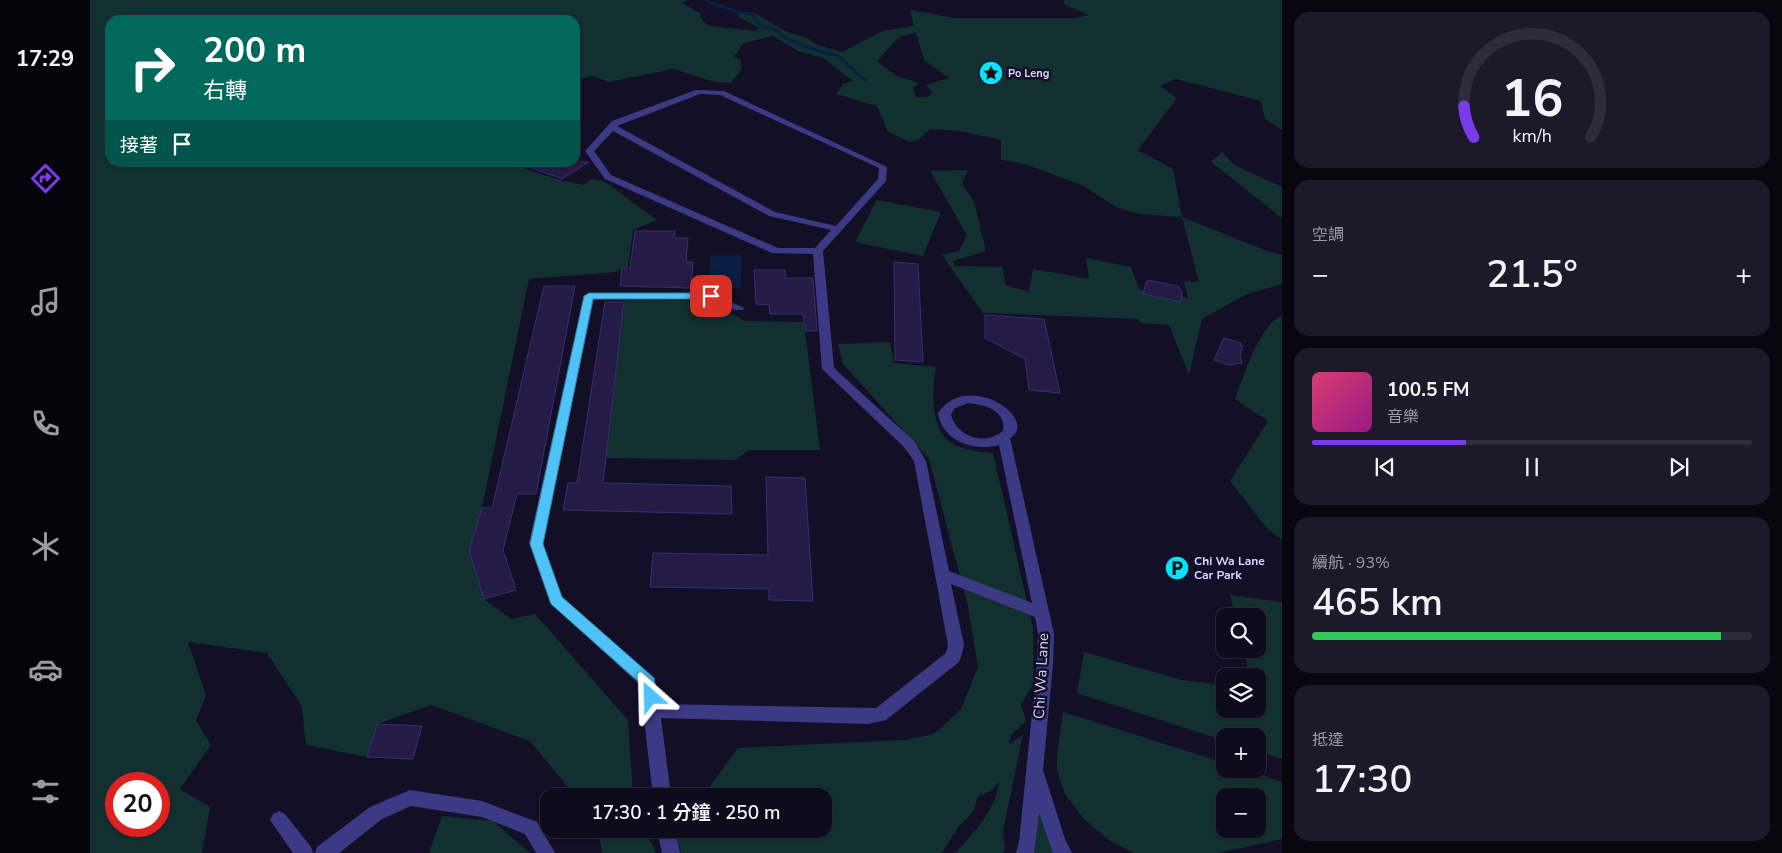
<!DOCTYPE html>
<html lang="zh-TW">
<head>
<meta charset="utf-8">
<style>
	:root { --surface:#0e0b1c; --page:#1c1929; --text:#f1f3f6; --muted:#9b9ba3; --line:#2e2b3b; --accent:#7c3aed }
	body { margin:0; font-family:"Nunito Sans","Noto Sans TC",sans-serif; background:var(--page); color:var(--text); height:100vh; display:flex; flex-direction:column; font-size:19px; white-space:nowrap }
	* { box-sizing:border-box; margin:0 }
	p { font-size:16px; color:var(--muted) }
	.icon { flex:none; width:28px; height:28px; fill:none; stroke:currentColor; stroke-width:2; stroke-linecap:round; stroke-linejoin:round }
	.map { position:relative; flex:1; overflow:hidden }
	.sheet { display:flex; flex-direction:column; gap:12px; padding:12px; background:#08060f; width:500px }
	.sheet>* { flex:none }
	.guide { position:absolute; left:15px; top:15px; width:475px; height:152px; border-radius:15px; box-shadow:0 1px 4px #0004,0 0 0 1px var(--line); background:#00695c; color:#fff; overflow:hidden }
	.fabs { position:absolute; left:1126px; top:608px; display:grid; gap:10px }
	.fabs a { display:grid; place-items:center; width:50px; height:50px; border-radius:10px; background:var(--surface); box-shadow:0 1px 4px #0004,0 0 0 1px var(--line); font-size:25px }
	.speed { position:absolute; left:15px; top:772px; display:flex; gap:10px; font-size:25px; font-weight:700; text-align:center }
	.speed>* { display:grid; place-content:center; width:65px; height:65px; border-radius:50%; background:var(--surface); box-shadow:0 1px 4px #0004,0 0 0 1px var(--line); line-height:1 }
	.speed .limit { border:8px solid #d22; background:#fff; color:#111 }
	.pin { position:absolute; display:grid; place-items:center; width:42px; height:42px; color:#fff; margin:-21px; border-radius:10px; box-shadow:0 2px 8px #0006 }
	.me { position:absolute; width:55px; margin:-28px; rotate:335deg; stroke-linejoin:round; filter:drop-shadow(0 0 4px #0008) }
	.turn { display:flex; align-items:center; gap:18px; height:105px; padding:0 15px; font-size:22px }
	.turn .icon { width:65px; height:65px; stroke-width:2.5 }
	.turn b { display:block; font-size:35px; line-height:42px }
	.then { display:flex; align-items:center; height:48px; padding:0 15px; background:#0003; gap:10px; font-size:19px }
	.big { font-size:38px; font-weight:600; line-height:1.1 }
	.sheet .tile { flex:1; display:flex; flex-direction:column; justify-content:center; gap:8px; min-width:0; padding:0 18px; border-radius:15px; background:var(--page) }
	.sheet .dial { align-items:center; gap:0 }
	.dial svg { height:130px; overflow:visible; fill:none; stroke:var(--line); stroke-width:7; stroke-linecap:round; text-anchor:middle }
	.dial text { fill:var(--text); stroke:none }
	.song { display:flex; align-items:center; gap:15px }
	.cover { width:60px; height:60px; border-radius:8px; background:linear-gradient(135deg,hsl(340 70% 55%),hsl(310 70% 35%)) }
	.played { height:5px; border-radius:2px; background:linear-gradient(90deg,var(--accent) 35%,var(--line) 35%) }
	.keys { display:flex; justify-content:space-around; direction:ltr }
	.heat { display:flex; justify-content:space-between; align-items:center; font-size:28px; direction:ltr }
	.charge { height:8px; border-radius:4px; background:linear-gradient(90deg,#34c759 93%,var(--line) 0) }
	.trip { position:absolute; left:450px; top:788px; width:292px; height:50px; border-radius:15px; background:var(--surface); box-shadow:0 1px 4px #0004,0 0 0 1px var(--line); font-weight:600; line-height:50px; text-align:center }
	main { display:flex; flex:1; min-height:0 }
	.dock { display:flex; flex-direction:column; width:90px; justify-content:space-around; align-items:center; background:#06040b; color:var(--muted) }
	.dock .icon { width:35px; height:35px }
	.dock .on { color:var(--accent) }
	.dock b { font-size:22px; color:var(--text) }
	.map>svg:first-child { display:block }
</style>
</head>
<body>
<main>
<nav class="dock">
<b>17:29</b>
<svg class="icon on" aria-label="directions" viewBox="0 0 24 24"><path d="M12 3l9 9-9 9-9-9zM9 14v-3h6M13 9l2 2-2 2"/></svg>
<svg class="icon" aria-label="music" viewBox="0 0 24 24"><path d="M9 18V5l10-2v13"/><circle cx="6" cy="18" r="3"/><circle cx="16" cy="16" r="3"/></svg>
<svg class="icon" aria-label="phone" viewBox="0 0 24 24"><path d="M5 4h4l2 5-3 2q2 4 5 5l2-3 5 2v4C11 20 4 13 5 4z"/></svg>
<svg class="icon" aria-label="climate" viewBox="0 0 24 24"><path d="M12 3v18M4 7l16 10M4 17L20 7"/></svg>
<svg class="icon" aria-label="car" viewBox="0 0 24 24"><path d="M5 17H2v-5l4-1 3-4h7l3 4 3 1v5h-3M9 17h6M6 11h13"/><circle cx="7" cy="17" r="2"/><circle cx="17" cy="17" r="2"/></svg>
<svg class="icon" aria-label="filters" viewBox="0 0 24 24"><path d="M4 7h16M4 17h16"/><circle cx="9" cy="7" r="2"/><circle cx="15" cy="17" r="2"/></svg>
</nav>
<div class="map">
<svg width="1192" height="853" viewBox="0 0 1192 853">
	<rect width="100%" height="100%" fill="#130f26"/>
	<path fill="#12302f" fill-rule="evenodd" d="M0,0h599l-7,3 19,11 -1,3 9,9 48,5 1,-4 -18,-9 -4,-5h18l35,20 17,4 9,7 27,8 41,-21 31,-5 -4,-16 45,8h120l14,-3 -24,-10 -1,-5h218v130l-17,-11 -4,-18 -85,-22 -16,7 17,12 -39,52 35,19 9,48 82,33 18,5v27l-2,3 -33,9 -45,25 -13,56 -20,-50 -29,-2 -2,-4 -155,-6 -41,-58 17,-4 8,-16 -37,-64 38,-1 -6,14 12,17 12,50 -33,10 2,5 47,1 4,18 23,7 4,-23 56,10 -3,-21 45,9 8,22 49,9 -4,-17 15,1 -17,-65 -44,-3 -22,-7 -32,-21 -60,-22 -23,-4v-20l-41,-9 -30,-2 -12,11 -8,2 -22,-10 -11,-26 -41,-12 7,-10 10,-3 -30,-23 -25,-7 -25,-15 -29,7 -10,13 7,4v10l-10,13 -16,-1 -42,-13 -65,13 -15,-6 -18,3v-59h-465v142l399,1 50,17 25,5 8,-6 12,2 53,39 -24,10 -5,37 -6,1 -6,4 -87,7 -47,229 -13,43 15,48 27,20 24,-5 93,106 5,76h-58l-45,-55 -99,-36 -54,19 -10,33 -61,-12 -4,-38 -35,-54 -79,-11 18,54 -10,24 15,25 -31,44 30,18 -8,46h-112zM826,33l8,27 25,18 -23,7 7,8 -6,4h-13l2,-1 -3,-8 6,-5 -24,-8 -18,-14 22,-24zM26,784h43v42h-43z
		M1132,152l12,13 48,22v31l-71,-56z
		M787,200l64,12 -18,44 -68,-14z
		M535,300l88,1 31,20 60,1 16,128h-71l-13,10 -130,-2z
		M1192,316v224l-16,-13 -36,-46 38,-60 -33,-22c8,-21 25,-76 47,-83z
		M800,342l4,21 42,4c-4,22 -6,62 15,76 12,7 28,9 42,10l40,175 1,55 -13,21 5,17 -15,14 -2,9 14,-9 -20,96 2,18 -3,4h-47c18,-19 41,-43 44,-71l-10,10 -11,4 -5,16 -14,14 -17,27h-261l-6,-24h149v-33h-121l35,-48 167,-8 29,-6 27,-25 17,-42 -10,-61 -39,-147 -86,-95 -5,-20z
		M1140,595l52,7v157l-24,-8v-15h-33v5l-148,-48 7,-41 98,28 43,5v24h33v-33h-8l-7,-27h15v-33h-23z
		M973,712l162,51v6h19l38,13v57l-64,14h-84l-24,-12 -26,-22 -19,-25 -8,-23v-17zM1135,796h33v33h-33z
		M949,781l25,72h-39z
		M352,816l51,5 37,32h-101z
		M508,829h46l12,24h-54z"/>
	<path fill="#0a1f44" d="M620,255h31v33l-32,-1z"/>
	<g fill="none" stroke-linecap="round" stroke-linejoin="round">
		<path stroke="#0a1f44" stroke-width="3" d="M618,0v2l30,10 14,2 8,12 18,5 9,8 34,13 17,4 28,25"/>
	</g>
	<path fill="#241b47" stroke="#3b2d73" d="M431,162h68l-27,17 -41,-15z
		M545,231h40l-1,7h14l-2,24h7l-2,26 -71,-2 2,-18h8z
		M804,262l24,2 5,98 -28,-2z
		M664,270h31v8h28l4,53h-11l-3,-17h-33l-1,-9 -13,-1z
		M1057,280l31,6 4,5 -1,11 -38,-8z
		M454,286h31l-39,208h-19l-14,56 13,40 -32,9 -15,-48 13,-43h10z
		M515,302h19l-21,181 128,3 1,28 -169,-4 5,-27h9z
		M895,315l59,4 16,74 -31,-3 -4,-31 -40,-21z
		M1134,338l17,5 -1,2 3,1 -3,9 2,8 -14,2 -14,-5z
		M676,477l39,1 8,123 -44,-1v-11l-119,-2 3,-34 115,2z
		M287,724l45,2 -9,33 -46,-2z"/>
	<g fill="none" stroke-linecap="round" stroke-linejoin="round">
		<path fill="#3d3a85" fill-rule="evenodd" d="M606,90l28,1 163,76 -1,14 -63,70 11,117 80,73 12,20 23,110 83,32 -33,-158c-25,7 -57,-4 -61,-32 29,-44 103,6 72,25l44,196 -1,30 -10,106 22,69 7,14h-19l-14,-40 -5,40h-18l3,-11 18,-178 1,-30 -3,-17 -84,-33 13,61 -3,12 -2,5 -73,58 -18,4 -207,-6 10,78h-18l-13,-111 -89,-81 -2,-4 -20,-57 55,-247 5,-3h122l33,15 -1,2h-8l-26,-11h-115l-51,244 19,54 92,80 5,27 217,4 70,-55 2,-8 -34,-184 -10,-14 -82,-78 -9,-115 -41,-1 -167,-74 -20,-28 27,-30zM610,94l20,1 159,73 -1,11 -42,47 -61,-14 -158,-86zM523,131l156,85 62,14 -16,18h-37l-167,-73 -17,-24zM878,403c17,2 38,7 35,28 -3,2 -7,5 -11,6 -17,6 -38,-6 -41,-23l4,-6z
			M320,790l72,11 55,21 18,31h-19l-11,-19 -43,-17 -71,-11 -29,13 -43,34h-24l2,-6 53,-40z
			M189,811l6,3 26,33 2,6h-20l-23,-33 3,-6z
			M567,829h18l5,24h-18z"/>
	</g>
	<path fill="#4fc3f7" stroke="#337fa1" d="M499,293h122l5,3 -5,3h-118l-50,245 19,53 92,81 4,19 -2,4 -5,2 -5,-2 -4,-16 -91,-81 -21,-60 54,-248z"/>
	<defs>
		<g id="sight-disc" transform="scale(1.25)"><circle r="9.5" fill="#00e5ff" stroke="#130f26"/><path d="M0-6L1.8-2.2L6-1.7L2.9 1.2L3.7 5.4L0 3.3L-3.7 5.4L-2.9 1.2L-6-1.7L-1.8-2.2Z" fill="#111"/></g>
		<g id="parking-disc" transform="scale(1.25)"><circle r="9.5" fill="#00e5ff" stroke="#130f26"/><path d="M-3.5-5.5H1a3.5 3.5 0 0 1 0 7H-1V5.5H-3.5ZM-1-3.4V-.6H.8a1.4 1.4 0 0 0 0-2.8Z" fill="#111"/></g>
	</defs>
	<g fill-rule="evenodd">
		<use href="#sight-disc" x="901" y="73"/>
		<use href="#parking-disc" x="1087" y="568"/>
	</g>
	<g text-anchor="middle" stroke-width="5" stroke-linejoin="round" paint-order="stroke">
		<g font-size="11" font-weight="bold" fill="#d9d4ff" stroke="#130f26" text-anchor="start">
			<text x="918" y="77">Po Leng</text>
		</g>
		<g font-size="12" font-weight="bold" fill="#d9d4ff" stroke="#130f26" text-anchor="start">
			<text x="1104" y="565">Chi Wa Lane<tspan x="1104" dy="14">Car Park</tspan></text>
		</g>
		<g font-size="15" fill="#d9d4ff" stroke="#130f26">
			<text transform="translate(951 676) rotate(-87)" y="5">Chi Wa Lane</text>
		</g>
	</g>
</svg>
<div class="fabs">
<a><svg class="icon" aria-label="search" viewBox="0 0 24 24"><circle cx="10" cy="10" r="6"/><path d="M15 15l6 6"/></svg></a>
<a><svg class="icon" aria-label="layers" viewBox="0 0 24 24"><path d="M12 4l9 5-9 5-9-5zM3 14l9 5 9-5"/></svg></a>
<a>+</a>
<a>−</a>
</div>
<div class="speed"><div class="limit">20</div></div>
<div class="pin" style="left:621px;top:296px;background:#d93025"><svg class="icon" aria-label="arrive" viewBox="0 0 24 24"><path d="M6 21V4h12l-3 4 3 4H6"/></svg></div>
<svg class="me" style="left:561px;top:697px" viewBox="-20 -20 40 40"><path d="M0-17L14 15 0 8-14 15z" fill="#4fc3f7" stroke="#fff" stroke-width="4"/></svg>
<div class="trip">17:30 · 1 分鐘 · 250 m</div>
<div class="guide">
<div class="turn"><svg class="icon" aria-label="right" viewBox="0 0 24 24"><path d="M7 20v-9h11M14 6l5 5-5 5"/></svg><div><b>200 m</b>右轉</div></div>
<div class="then">接著<svg class="icon" aria-label="arrive" viewBox="0 0 24 24"><path d="M6 21V4h12l-3 4 3 4H6"/></svg></div>
</div>
</div>
<section class="sheet">
<div class="tile dial"><svg viewBox="0 0 100 80">
<path d="M14 69A42 42 0 1 1 86 69"/>
<path d="M14 69A42 42 0 0 1 8 50" stroke="#7c3aed"/>
<text x="50" y="56" font-size="32" font-weight="700">16</text>
<text x="50" y="72" font-size="11">km/h</text>
</svg></div>
<div class="tile"><p>空調</p>
<div class="heat"><a>−</a><b class="big">21.5°</b><a>+</a></div>
</div>
<div class="tile">
<div class="song"><i class="cover"></i><div><b>100.5 FM</b><p>音樂</p></div></div>
<div class="played"></div>
<div class="keys"><svg class="icon" aria-label="previous" viewBox="0 0 24 24"><path d="M18 5L8 12l10 7zM5 5v14"/></svg><svg class="icon" aria-label="pause" viewBox="0 0 24 24"><path d="M8 5v14M16 5v14"/></svg><svg class="icon" aria-label="next" viewBox="0 0 24 24"><path d="M6 5l10 7-10 7zM19 5v14"/></svg></div>
</div>
<div class="tile"><p>續航 · 93%</p><b class="big">465 km</b><div class="charge"></div></div>
<div class="tile"><p>抵達</p><b class="big">17:30</b></div>
</section>
</main>
</body>
</html>
